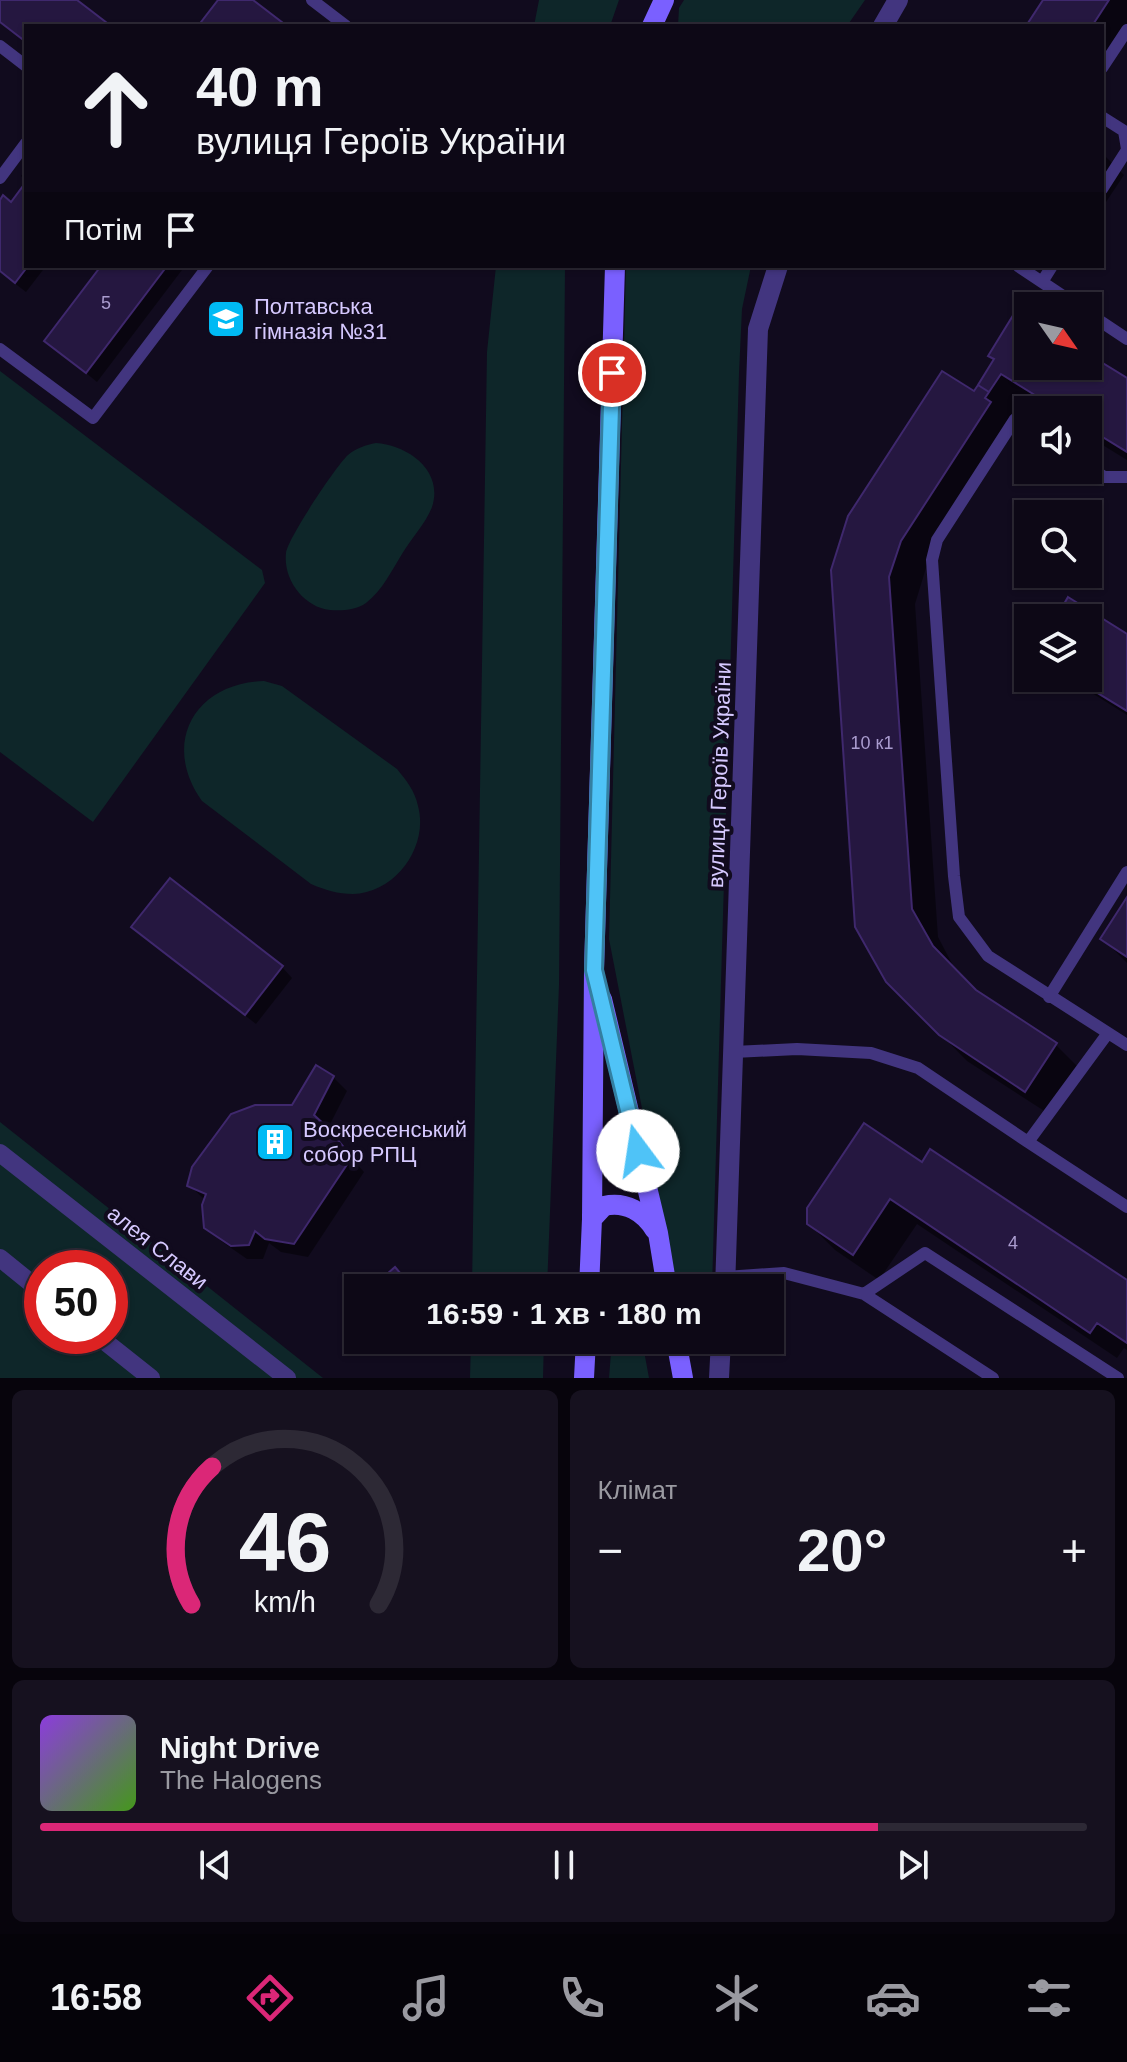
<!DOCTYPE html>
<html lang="uk">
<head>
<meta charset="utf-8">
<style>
	:root { --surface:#0d0816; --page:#16111f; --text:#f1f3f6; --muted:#9a9aa1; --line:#2d2935; --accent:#db2777 }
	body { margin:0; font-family:Helvetica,sans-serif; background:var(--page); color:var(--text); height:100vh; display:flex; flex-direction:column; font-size:30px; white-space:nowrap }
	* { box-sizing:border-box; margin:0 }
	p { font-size:26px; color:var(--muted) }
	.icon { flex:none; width:44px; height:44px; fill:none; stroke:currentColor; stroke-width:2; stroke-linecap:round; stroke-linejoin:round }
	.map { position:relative; height:1378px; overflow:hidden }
	.panel { display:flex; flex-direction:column; gap:12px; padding:12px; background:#07040c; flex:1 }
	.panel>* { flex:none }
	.hud { position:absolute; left:24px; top:24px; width:1080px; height:244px; border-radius:0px; box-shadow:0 2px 6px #0004,0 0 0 2px var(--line); background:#0d0816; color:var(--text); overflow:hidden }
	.needle { width:52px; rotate:124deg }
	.fabs { position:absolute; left:1014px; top:292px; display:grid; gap:16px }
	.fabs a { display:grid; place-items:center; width:88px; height:88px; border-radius:0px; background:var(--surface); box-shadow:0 2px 6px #0004,0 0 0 2px var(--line); font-size:40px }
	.speed { position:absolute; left:24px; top:1250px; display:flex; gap:16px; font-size:40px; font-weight:700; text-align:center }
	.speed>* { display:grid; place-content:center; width:104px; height:104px; border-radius:50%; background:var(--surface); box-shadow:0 2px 6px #0004,0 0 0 2px var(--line); line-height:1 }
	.speed .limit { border:12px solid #d22; background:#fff; color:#111 }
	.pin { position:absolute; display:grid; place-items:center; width:68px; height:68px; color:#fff; margin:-34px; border:4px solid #fff; border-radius:50%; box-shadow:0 2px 8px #0007 }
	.me { position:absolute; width:88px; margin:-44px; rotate:346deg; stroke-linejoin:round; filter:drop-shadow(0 0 6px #0008) }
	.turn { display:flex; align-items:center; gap:28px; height:168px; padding:0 40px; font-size:36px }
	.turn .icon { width:104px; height:104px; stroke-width:2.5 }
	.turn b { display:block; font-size:56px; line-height:68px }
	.then { display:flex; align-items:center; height:76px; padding:0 40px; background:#0003; gap:16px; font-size:30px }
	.big { font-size:60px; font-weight:800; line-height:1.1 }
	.panel .widget { flex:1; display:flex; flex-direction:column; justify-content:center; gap:12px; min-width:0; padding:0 28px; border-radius:12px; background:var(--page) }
	.panel .dial { align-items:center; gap:0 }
	.dial svg { height:208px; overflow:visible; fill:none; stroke:var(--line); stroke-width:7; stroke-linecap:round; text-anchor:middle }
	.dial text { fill:var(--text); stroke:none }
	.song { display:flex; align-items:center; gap:24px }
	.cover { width:96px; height:96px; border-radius:12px; background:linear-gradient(135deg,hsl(270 70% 55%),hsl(100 70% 35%)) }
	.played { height:8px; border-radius:4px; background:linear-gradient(90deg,var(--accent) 80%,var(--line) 80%) }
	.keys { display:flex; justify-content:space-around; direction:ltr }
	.heat { display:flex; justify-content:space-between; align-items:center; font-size:44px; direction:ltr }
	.panel .tiles { flex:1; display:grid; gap:12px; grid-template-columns:1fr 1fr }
	.widget:last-child { grid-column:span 2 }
	.trip { position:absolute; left:344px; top:1274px; width:440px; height:80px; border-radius:0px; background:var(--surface); box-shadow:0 2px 6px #0004,0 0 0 2px var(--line); font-weight:800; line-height:80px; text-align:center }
	.tab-bar { display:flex; height:128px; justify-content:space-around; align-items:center; background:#050309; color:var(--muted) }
	.tab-bar .icon { width:56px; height:56px }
	.tab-bar .active { color:var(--accent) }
	.tab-bar b { font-size:36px; color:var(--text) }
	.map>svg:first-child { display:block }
</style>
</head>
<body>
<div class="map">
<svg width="1127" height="1378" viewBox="0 0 1127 1378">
	<rect width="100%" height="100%" fill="#110b1e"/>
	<path fill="#0e2629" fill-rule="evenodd" d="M539,0h80l-9,26h-76z
		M684,0h181l-18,26h-169l1,-18z
		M496,266h69l-6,719 -12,303h-75l15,-936z
		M626,266h125l-9,43 -3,64 -27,915h-35l-68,-349z
		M0,371l262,199 3,13 -172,239 -93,-70z
		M376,443c31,2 68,27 56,64 -6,16 -21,32 -30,47 -10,16 -20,37 -36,49 -10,7 -24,8 -36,7 -26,-3 -47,-30 -44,-57 2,-15 50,-87 62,-98 8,-7 18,-10 28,-12z
		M264,681l18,5 115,83c9,11 18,22 21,37 11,40 -22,87 -65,88 -15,0 -28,-4 -42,-10l-109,-83c-41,-57 -8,-118 62,-120z
		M0,1122l323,256h-323zM42,1268h68v68h-68z
		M471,1340h73l-1,38h-73z
		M612,1340h30l7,38h-40z"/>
	<path fill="#0007" d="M1045,0h82v38l-25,38v-50h-74z
		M1102,153l22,22 -22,33z
		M26,169v12l-5,-5z
		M0,203l12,1 14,62h20l-20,26 -26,-20z
		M104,266h81l-88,116 -50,-41z
		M1028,319v47h60v-10l39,24v80l-39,-24v-26h-42l-19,-12 -17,27 5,5 -89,138 -11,36 23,333 20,38 17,17 81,53 26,26 -30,45 -85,-55 -80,-81 -54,-410 142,-176z
		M1069,600l58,36v79l-59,-37h20v-60h-30z
		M1127,900v63l-25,-25z
		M144,937l138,30 10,11 -36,46z
		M333,1077l14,14 -20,39 37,42 -56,85 -27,-5 -12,-9 -6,16h-16l-26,-18 -15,-14v-26l-17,-16z
		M922,1165l205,118v67l-3,-2 -7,10 -200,-134 -38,56 -44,-30 -26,-26z
		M384,1340h16l-9,8z"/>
	<path fill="#251740" stroke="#3f286d" stroke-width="2" d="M0,0h77l34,26h-85v16l-26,-20z
		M218,0h35l34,26h-89z
		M1043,0h66l-17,26h-66z
		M26,182l2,84 -13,17 -15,-12v-71l3,-5 8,7z
		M101,266h66l-81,107 -42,-32z
		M1017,309l11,7v50h60v-12l39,24v74l-39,-24v-18h-29l-58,-36 -12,18 -11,-7 16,-26 -6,-3z
		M942,371l32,20 4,-6 11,7 -4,6 6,4 -90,139 -12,36 23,332 21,37 43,44 81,53 -32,49 -86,-57 -53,-53 -31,-55 -24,-357 17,-54z
		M1068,597l59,37v77l-54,-33h15v-60h-32z
		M170,878l113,88 -38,49 -114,-88z
		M1127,897v60l-27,-18z
		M316,1065l18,11 -20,39 13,12 25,30 -58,87 -29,-5 -10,-8 -6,14 -18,1 -27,-18 -2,-23 4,-11 -19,-8 5,-19 39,-53 24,-9h37z
		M864,1123l58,39 8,-13 197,131v63l-30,-20 -7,10 -200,-134 -37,56 -46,-31v-16z
		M395,1267l18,21h-42z"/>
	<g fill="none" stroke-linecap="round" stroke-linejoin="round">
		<path stroke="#42357f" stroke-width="12" d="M312,0l34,26
			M0,46l26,20
			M1102,68l25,-38
			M1102,117l22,14 3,18
			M0,178l26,-35
			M1102,189l25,-39
			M1018,266l60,40
			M1042,282l10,-16
			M1088,313l39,26
			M0,349l93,69 115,-152
			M1028,427l-13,-8 -78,121 -5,20 22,316 5,41 29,39 139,89
			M1088,466l16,11h23
			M1049,997l78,-125
			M734,1052l63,-3 74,4 47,15 110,74 80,-109
			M1028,1142l99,65
			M725,1277l59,-4 80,21 129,84
			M864,1294l61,-41 193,125"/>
		<path stroke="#42357f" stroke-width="18" d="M0,1153l287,225
			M0,1258l42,34
			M98,1336l53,42"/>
		<path stroke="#42357f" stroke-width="20" d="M883,26l15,-26
			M725,1288l33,-959 20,-63
			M719,1378l2,-38"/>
		<path stroke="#7a60ff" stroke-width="20" d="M652,26l12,-26
			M602,999l56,234 9,55
			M592,1219l12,-13c22,-5 40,6 51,24
			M589,1288l3,-69 2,-249 21,-704
			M676,1340l7,38
			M584,1378l2,-38"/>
	</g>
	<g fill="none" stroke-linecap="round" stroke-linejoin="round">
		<g stroke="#337fa1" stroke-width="20">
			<path id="route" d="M612,373l-18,597 44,181"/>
		</g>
		<use href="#route" stroke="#4fc3f7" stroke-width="14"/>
	</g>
	<defs>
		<g id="school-square" transform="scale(2)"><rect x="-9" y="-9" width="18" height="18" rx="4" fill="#00baf4" stroke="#110b1e"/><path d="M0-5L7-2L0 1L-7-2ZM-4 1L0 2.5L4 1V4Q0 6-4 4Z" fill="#fff"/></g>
		<g id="building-square" transform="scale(2)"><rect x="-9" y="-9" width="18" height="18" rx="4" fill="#00baf4" stroke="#110b1e"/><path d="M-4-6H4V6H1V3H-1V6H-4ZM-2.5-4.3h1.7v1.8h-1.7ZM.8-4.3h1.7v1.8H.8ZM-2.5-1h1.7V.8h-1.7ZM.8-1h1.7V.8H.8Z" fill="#fff"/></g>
	</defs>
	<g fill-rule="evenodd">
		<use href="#school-square" x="226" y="319"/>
		<use href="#building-square" x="275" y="1142"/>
	</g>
	<g text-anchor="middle" stroke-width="8" stroke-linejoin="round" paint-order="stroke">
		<g font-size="18" fill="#aa9ccf">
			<text x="106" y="309">5</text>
			<text x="872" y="749">10 к1</text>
			<text x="1013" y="1249">4</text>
		</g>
		<g font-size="22" fill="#d6c9ff" stroke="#110b1e" text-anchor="start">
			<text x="254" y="314">Полтавська<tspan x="254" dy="25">гімназія №31</tspan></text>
			<text x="303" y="1137">Воскресенський<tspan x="303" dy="25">собор РПЦ</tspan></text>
		</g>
		<g font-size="22" fill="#d6c9ff" stroke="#110b1e">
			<text transform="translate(719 775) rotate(-88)" y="8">вулиця Героїв України</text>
			<text transform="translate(158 1247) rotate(38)" y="8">алея Слави</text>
		</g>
	</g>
</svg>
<div class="fabs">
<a><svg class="needle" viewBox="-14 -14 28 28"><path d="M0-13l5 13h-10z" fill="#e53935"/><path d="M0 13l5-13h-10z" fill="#9a9aa1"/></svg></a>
<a><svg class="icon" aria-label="sound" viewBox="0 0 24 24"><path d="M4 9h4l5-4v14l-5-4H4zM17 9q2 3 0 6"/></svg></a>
<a><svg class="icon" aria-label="search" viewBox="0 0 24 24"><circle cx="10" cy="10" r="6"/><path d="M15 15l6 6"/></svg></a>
<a><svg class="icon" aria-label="layers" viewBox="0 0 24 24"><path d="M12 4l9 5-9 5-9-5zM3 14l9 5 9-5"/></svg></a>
</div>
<div class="speed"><div class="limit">50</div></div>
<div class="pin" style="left:612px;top:373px;background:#d93025"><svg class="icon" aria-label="arrive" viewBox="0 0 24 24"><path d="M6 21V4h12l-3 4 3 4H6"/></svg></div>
<svg class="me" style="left:638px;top:1151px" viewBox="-20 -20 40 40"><circle r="19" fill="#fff"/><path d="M0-13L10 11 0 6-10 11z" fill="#4fc3f7"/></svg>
<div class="trip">16:59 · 1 хв · 180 m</div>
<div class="hud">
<div class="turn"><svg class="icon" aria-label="ahead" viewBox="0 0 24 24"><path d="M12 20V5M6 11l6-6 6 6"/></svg><div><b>40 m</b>вулиця Героїв України</div></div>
<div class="then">Потім<svg class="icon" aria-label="arrive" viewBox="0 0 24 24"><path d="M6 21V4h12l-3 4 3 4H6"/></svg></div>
</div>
</div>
<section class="panel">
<div class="tiles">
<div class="widget dial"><svg viewBox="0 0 100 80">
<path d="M14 69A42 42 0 1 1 86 69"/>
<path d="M14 69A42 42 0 0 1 22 16" stroke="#db2777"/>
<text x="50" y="56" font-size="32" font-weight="700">46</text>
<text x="50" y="72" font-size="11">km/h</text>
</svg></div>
<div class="widget"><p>Клімат</p>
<div class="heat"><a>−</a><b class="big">20°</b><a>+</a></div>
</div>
<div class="widget">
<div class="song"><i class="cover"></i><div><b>Night Drive</b><p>The Halogens</p></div></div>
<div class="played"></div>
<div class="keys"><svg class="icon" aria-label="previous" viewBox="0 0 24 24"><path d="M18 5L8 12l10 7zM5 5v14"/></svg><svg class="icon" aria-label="pause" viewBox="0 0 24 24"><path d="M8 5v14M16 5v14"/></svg><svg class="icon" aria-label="next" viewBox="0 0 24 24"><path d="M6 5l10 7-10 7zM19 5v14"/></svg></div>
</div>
</div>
</section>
<nav class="tab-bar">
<b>16:58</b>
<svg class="icon active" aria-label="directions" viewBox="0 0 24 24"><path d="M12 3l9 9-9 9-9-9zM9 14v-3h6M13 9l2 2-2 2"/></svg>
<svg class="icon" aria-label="music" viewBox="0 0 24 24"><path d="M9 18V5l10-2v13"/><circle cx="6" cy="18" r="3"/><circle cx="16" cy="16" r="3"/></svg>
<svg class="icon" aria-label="phone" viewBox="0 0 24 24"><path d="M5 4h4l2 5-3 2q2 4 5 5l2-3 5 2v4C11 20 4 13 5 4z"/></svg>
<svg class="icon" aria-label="climate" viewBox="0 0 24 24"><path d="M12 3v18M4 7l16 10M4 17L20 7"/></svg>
<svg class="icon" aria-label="car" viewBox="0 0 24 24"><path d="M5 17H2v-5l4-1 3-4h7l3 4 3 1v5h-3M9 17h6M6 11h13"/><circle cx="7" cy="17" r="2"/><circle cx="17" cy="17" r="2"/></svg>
<svg class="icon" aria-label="filters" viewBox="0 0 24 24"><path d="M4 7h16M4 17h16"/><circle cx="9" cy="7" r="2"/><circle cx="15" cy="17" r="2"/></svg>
</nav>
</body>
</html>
